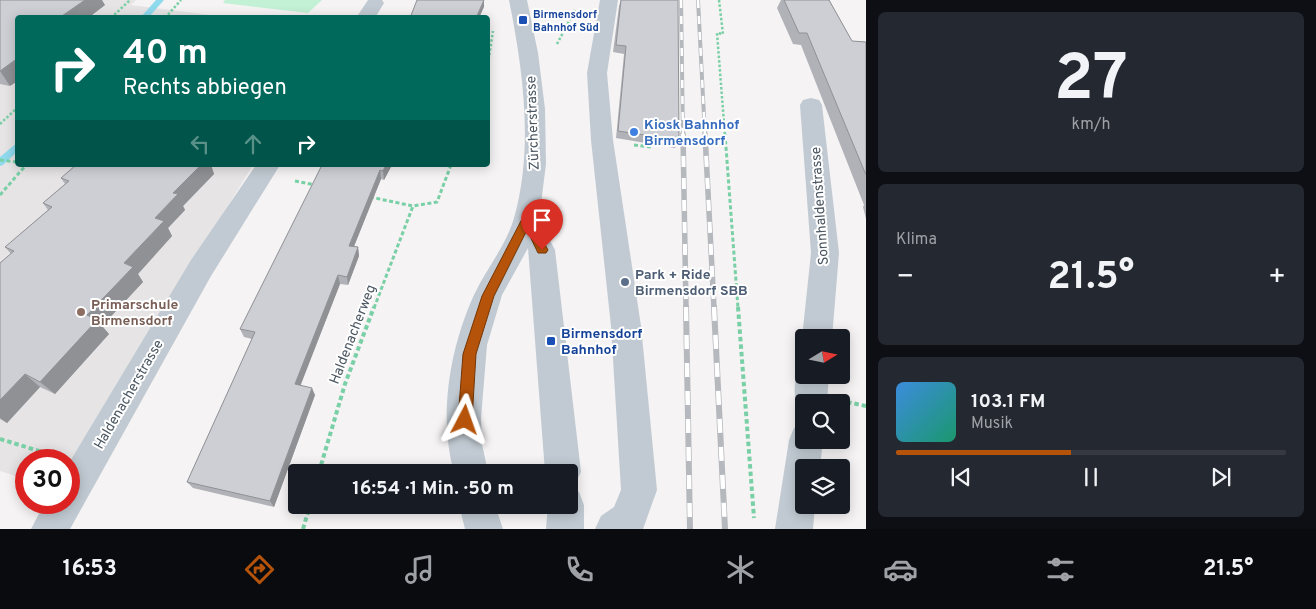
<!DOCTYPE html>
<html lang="de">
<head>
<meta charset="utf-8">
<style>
	:root { --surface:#171b24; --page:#242831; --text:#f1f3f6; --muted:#9ea1a6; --line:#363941; --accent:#b45309 }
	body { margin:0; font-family:Overpass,sans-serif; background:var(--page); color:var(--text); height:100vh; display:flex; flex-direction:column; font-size:19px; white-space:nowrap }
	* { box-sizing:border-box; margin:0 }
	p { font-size:16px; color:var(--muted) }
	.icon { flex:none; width:28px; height:28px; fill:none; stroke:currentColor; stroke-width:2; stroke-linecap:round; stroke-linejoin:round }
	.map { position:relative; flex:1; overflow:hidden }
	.panel { display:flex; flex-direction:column; gap:12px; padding:12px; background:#0d0f14; width:450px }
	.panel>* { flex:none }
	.top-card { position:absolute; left:15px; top:15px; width:475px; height:152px; border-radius:5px; box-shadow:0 2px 12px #0003; background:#00695c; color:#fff; overflow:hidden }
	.needle { width:32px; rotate:80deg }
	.tools { position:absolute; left:795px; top:329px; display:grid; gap:10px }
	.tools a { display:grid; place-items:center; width:55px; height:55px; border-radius:5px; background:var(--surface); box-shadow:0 2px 12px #0003; font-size:25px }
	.speed { position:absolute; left:15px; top:449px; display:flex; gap:10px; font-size:25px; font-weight:700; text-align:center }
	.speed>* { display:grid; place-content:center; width:65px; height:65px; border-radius:50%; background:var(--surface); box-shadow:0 2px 12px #0003; line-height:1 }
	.speed .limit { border:8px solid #d22; background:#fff; color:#111 }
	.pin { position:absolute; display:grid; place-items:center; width:42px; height:42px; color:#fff; margin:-51px -21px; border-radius:50% 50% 50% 0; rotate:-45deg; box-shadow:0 0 5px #0007 }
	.pin .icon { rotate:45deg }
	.me { position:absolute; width:55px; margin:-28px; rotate:4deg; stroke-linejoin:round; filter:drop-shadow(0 0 4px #0008) }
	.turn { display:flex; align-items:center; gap:18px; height:105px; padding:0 25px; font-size:22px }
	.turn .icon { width:65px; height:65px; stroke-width:2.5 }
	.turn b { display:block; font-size:35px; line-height:42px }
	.lanes { display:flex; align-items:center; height:48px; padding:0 25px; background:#0003; justify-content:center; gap:25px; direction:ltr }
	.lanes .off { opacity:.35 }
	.big { font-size:38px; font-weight:700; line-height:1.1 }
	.panel .widget { flex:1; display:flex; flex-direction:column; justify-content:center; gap:8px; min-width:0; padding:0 18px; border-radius:8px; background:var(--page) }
	.panel .dial { align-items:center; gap:0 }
	.dial b { font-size:65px; line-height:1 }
	.song { display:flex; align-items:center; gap:15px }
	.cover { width:60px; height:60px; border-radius:8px; background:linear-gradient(135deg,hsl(210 70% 55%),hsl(160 70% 35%)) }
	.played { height:5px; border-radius:2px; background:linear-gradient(90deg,var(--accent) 45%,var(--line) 45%) }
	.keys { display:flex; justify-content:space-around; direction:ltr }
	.heat { display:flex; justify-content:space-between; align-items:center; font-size:28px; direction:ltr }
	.trip { position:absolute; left:288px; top:464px; width:290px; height:50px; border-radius:5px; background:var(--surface); box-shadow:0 2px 12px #0003; font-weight:700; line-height:50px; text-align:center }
	.tabs { display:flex; height:80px; justify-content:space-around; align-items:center; background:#090b0e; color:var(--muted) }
	.tabs .icon { width:35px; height:35px }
	.tabs .selected { color:var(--accent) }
	.tabs b { font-size:22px; color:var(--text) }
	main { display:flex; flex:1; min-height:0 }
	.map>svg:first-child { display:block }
</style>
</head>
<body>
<main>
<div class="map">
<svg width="866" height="529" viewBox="0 0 866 529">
	<rect width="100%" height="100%" fill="#f5f3f3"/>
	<path fill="#e6e4e5" d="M0,0h136l-5,5 94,12 -207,1v147h235l-184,299v-4h-43v19l-26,-8z"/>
	<path fill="#c3f1d5" d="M225,0h97l-14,13 -85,-10z"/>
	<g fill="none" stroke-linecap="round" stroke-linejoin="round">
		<path fill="#90daee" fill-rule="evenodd" d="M156,0h8l-16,18h-8z
			M18,142v9l-15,14 -3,1v-9z"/>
		<path stroke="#7ad0a6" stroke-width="2.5" stroke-dasharray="2.5 2" stroke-linecap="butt" d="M719,0l4,34 -6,-1 8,103
			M111,18l19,-18
			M165,18l16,-18
			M557,44l18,-34
			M488,64l5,-33
			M0,124l18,-17"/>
		<path stroke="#7ad0a6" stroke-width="3" stroke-dasharray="4 2.5" stroke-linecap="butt" d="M725,134l13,174
			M634,145l17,2
			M0,160l18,2
			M295,181l20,4
			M0,195l26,-30
			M370,197l43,9 24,-4 14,-37
			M374,308l39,-102"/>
		<path stroke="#7ad0a6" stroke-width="4" stroke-dasharray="4.5 3" stroke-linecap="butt" d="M738,307l16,211
			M847,402l19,4
			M0,439l52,16
			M319,472l26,-88 29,-77
			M303,529l7,-24"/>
		<path fill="#c1cad2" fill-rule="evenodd" d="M368,0h14l2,3 -9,15h-19z
			M509,0h18l11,53 7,56 1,55 -7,55 16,31 26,222 -6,12 -6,3v-15h-24l-17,-224 -26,47 -15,50 -6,73 1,26 6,28h-34c-16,-55 -4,-125 20,-177 12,-26 32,-49 40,-77 20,-70 9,-148 -5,-218z
			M600,0h18l-11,73 6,67 28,186 16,164 -14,39h-48l6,-13 13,-9 7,-17 -10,-164 -20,-186 -4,-67z
			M811,98l8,2 3,5 17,148 -7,85h-28v4l-2,-4 9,-85 -11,-148 3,-5z
			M256,165h24l-69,111 -141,253h-39l14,-27h24v-39l122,-203z
			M804,364v11h25l-2,27h-23v12l-5,-1c-6,-14 -7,-38 5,-49z
			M804,424v16h19l-3,28h-16v37h11l-2,24h-38l14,-89 5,-12z
			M569,488l10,4 5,13v24h-38l2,-24h21z
			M459,505h36l8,24h-38z"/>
		<g stroke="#b5b8bd" stroke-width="4">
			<path id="rail-far2" d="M681,0l2,136
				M698,0l7,136"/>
		</g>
		<g stroke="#b5b8bd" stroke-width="5.5">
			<path id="rail-far1" d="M683,134l3,174
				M705,134l9,174"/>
		</g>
		<g stroke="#b5b8bd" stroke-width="6">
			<path id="rail" d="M686,307l4,222
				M714,307l11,222"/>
		</g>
		<use href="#rail-far2" stroke="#fff" stroke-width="2.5" stroke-dasharray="8" stroke-linecap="butt"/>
		<use href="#rail-far1" stroke="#fff" stroke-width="4" stroke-dasharray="11" stroke-linecap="butt"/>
		<use href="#rail" stroke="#fff" stroke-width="4.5" stroke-dasharray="14" stroke-linecap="butt"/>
	</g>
	<path fill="#b0b2b7" d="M0,0l105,5 -17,13h-70l-8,68 -10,-2z
		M621,0l58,140 -4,8 -59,-10 8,-84 -11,-2 6,-46z
		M781,0h48l23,41 14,1v177l-3,-12 1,-2 -63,-160 -8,-1 -16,-36z
		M76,165h135l3,9 -31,32 2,4 -17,18 4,8 -34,38 5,8 -41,44 7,8 -54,60 -15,-7 -33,36 -7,-4v-156l11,-9 -6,-7 43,-37 -5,-7 22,-19 -4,-6z
		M322,165h70l-8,15 -3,-1 -27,67 4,1 1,9 -11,29 -8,-1 -40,101 15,10 -41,112 -81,-19 -6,-6 65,-143 -8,-2 -4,-8z"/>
	<path fill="#909195" d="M85,0h17l3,5 -17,13h-29z
		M484,0v7l-5,11h-3z
		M18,58v23l-8,5 -10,-15z
		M201,165h10l3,9 -31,32 2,4 -17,18 4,8 -34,38 5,8 -41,44 7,8 -54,60 -15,-12 133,-189z
		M386,165h6l-8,15 -1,-9z
		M380,170l1,9 -30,75 -2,-8z
		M358,247l1,9 -11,29 -1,-8z
		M338,275l2,9 -42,108 -3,-8z
		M25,374l15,13 -33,36 -7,-5v-18z
		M312,388l3,7 -41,112 -4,-6z"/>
	<path fill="#cdcfd5" stroke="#909195" d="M0,0h85l-26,18h-41v40l-18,13z
		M417,0h67l-8,18h-66z
		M621,0h57l1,140 -61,-9 8,-85 -10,-1z
		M784,0h45l23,41 14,1v133l-59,-142h-8z
		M76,165h125l-28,28 5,1 -23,24 9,3 -40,42 9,4 -46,48 10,5 -57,62 -15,-8 -25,26v-137l14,-12 -9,-4 47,-40 -9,-4 26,-22 -8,-3z
		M322,165h64l-3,6 -3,-1 -31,76 9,1 -11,30 -9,-2 -43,109 17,4 -42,113 -83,-19 68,-150 -15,-3z"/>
	<path fill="#b45309" stroke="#753606" d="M526,216l4,1 18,33 -2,3h-8l-11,-23 -33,66 -18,58 -4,66 -2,5 -5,1 -5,-1 -2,-5 5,-66 19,-58 41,-79z"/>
	<g fill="#1a4fb4" stroke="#fff" stroke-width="2">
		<rect x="518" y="15" width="10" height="10" rx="2.5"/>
		<rect x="546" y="336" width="10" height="10" rx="2.5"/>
	</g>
	<circle fill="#3f7fe0" stroke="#fff" stroke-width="2" cx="634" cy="132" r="5"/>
	<circle fill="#5c6f8a" stroke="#fff" stroke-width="2" cx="625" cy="282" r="5"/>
	<circle fill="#8d6e63" stroke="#fff" stroke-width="2" cx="81" cy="312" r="5"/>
	<g text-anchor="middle" stroke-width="4" stroke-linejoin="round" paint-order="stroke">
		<g font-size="11" font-weight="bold" fill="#164399" stroke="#fff" text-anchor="start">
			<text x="533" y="18">Birmensdorf<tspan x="533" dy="13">Bahnhof Süd</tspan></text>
		</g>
		<g font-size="14" fill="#4a5661" stroke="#fff">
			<text transform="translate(532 123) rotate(-92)" y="5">Zürcherstrasse</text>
			<text transform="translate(819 206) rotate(-94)" y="5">Sonnhaldenstrasse</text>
			<text transform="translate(352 334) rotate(-69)" y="5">Haldenacherweg</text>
			<text transform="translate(128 394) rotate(-60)" y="5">Haldenacherstrasse</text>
		</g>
		<g font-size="14" font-weight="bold" fill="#366cbe" stroke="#fff" text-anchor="start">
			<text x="644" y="129">Kiosk Bahnhof<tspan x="644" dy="16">Birmensdorf</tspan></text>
		</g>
		<g font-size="14" font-weight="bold" fill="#4e5e75" stroke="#fff" text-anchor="start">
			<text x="635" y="279">Park + Ride<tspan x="635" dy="16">Birmensdorf SBB</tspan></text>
		</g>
		<g font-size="14" font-weight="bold" fill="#785e54" stroke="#fff" text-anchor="start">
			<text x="91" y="309">Primarschule<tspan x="91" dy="16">Birmensdorf</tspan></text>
		</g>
		<g font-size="14" font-weight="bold" fill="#164399" stroke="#fff" text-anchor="start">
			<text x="561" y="338">Birmensdorf<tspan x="561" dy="16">Bahnhof</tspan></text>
		</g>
	</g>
</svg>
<div class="tools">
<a><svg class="needle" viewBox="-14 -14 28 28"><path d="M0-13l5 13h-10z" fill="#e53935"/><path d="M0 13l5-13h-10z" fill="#9ea1a6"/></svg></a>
<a><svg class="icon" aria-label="search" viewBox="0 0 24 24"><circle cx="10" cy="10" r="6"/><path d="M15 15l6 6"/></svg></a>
<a><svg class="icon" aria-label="layers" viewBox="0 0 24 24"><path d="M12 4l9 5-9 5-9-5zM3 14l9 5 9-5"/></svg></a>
</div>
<div class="speed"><div class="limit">30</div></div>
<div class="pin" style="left:542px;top:250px;background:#d93025"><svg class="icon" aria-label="arrive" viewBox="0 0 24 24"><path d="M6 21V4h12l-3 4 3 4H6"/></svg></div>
<svg class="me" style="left:465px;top:420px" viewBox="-20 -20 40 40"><path d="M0-17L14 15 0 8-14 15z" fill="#b45309" stroke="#fff" stroke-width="4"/></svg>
<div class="trip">16:54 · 1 Min. · 50 m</div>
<div class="top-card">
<div class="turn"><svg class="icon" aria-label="right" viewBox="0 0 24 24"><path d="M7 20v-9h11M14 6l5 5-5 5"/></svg><div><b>40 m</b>Rechts abbiegen</div></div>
<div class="lanes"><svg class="icon off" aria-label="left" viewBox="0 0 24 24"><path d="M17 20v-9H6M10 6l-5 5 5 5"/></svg><svg class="icon off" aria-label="ahead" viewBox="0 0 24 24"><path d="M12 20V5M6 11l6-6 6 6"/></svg><svg class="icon" aria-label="right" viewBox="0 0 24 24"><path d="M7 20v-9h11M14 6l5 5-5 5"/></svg></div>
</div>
</div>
<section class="panel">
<div class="widget dial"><b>27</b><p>km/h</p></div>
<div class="widget"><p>Klima</p>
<div class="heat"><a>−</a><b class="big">21.5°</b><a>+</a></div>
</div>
<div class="widget">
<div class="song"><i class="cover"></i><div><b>103.1 FM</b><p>Musik</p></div></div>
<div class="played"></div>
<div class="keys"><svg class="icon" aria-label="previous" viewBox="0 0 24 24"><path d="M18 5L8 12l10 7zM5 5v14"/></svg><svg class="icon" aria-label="pause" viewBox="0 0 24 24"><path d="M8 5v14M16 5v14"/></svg><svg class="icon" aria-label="next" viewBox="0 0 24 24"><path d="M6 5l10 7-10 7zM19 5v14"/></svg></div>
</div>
</section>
</main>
<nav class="tabs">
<b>16:53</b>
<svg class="icon selected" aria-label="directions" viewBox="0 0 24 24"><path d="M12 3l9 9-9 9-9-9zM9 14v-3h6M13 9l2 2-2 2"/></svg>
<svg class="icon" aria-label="music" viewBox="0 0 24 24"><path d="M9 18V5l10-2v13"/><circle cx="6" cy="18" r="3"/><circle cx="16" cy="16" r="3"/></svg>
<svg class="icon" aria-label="phone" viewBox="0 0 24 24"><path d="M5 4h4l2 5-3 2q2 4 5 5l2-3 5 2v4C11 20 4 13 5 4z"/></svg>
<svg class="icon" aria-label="climate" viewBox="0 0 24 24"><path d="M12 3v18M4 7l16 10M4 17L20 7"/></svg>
<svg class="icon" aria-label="car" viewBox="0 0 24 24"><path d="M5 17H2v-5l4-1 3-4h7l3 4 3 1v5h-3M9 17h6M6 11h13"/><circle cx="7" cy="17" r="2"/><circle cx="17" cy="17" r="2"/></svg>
<svg class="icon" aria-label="filters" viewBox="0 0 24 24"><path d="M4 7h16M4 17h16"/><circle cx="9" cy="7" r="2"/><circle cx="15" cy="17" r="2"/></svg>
<b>21.5°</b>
</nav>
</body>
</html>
